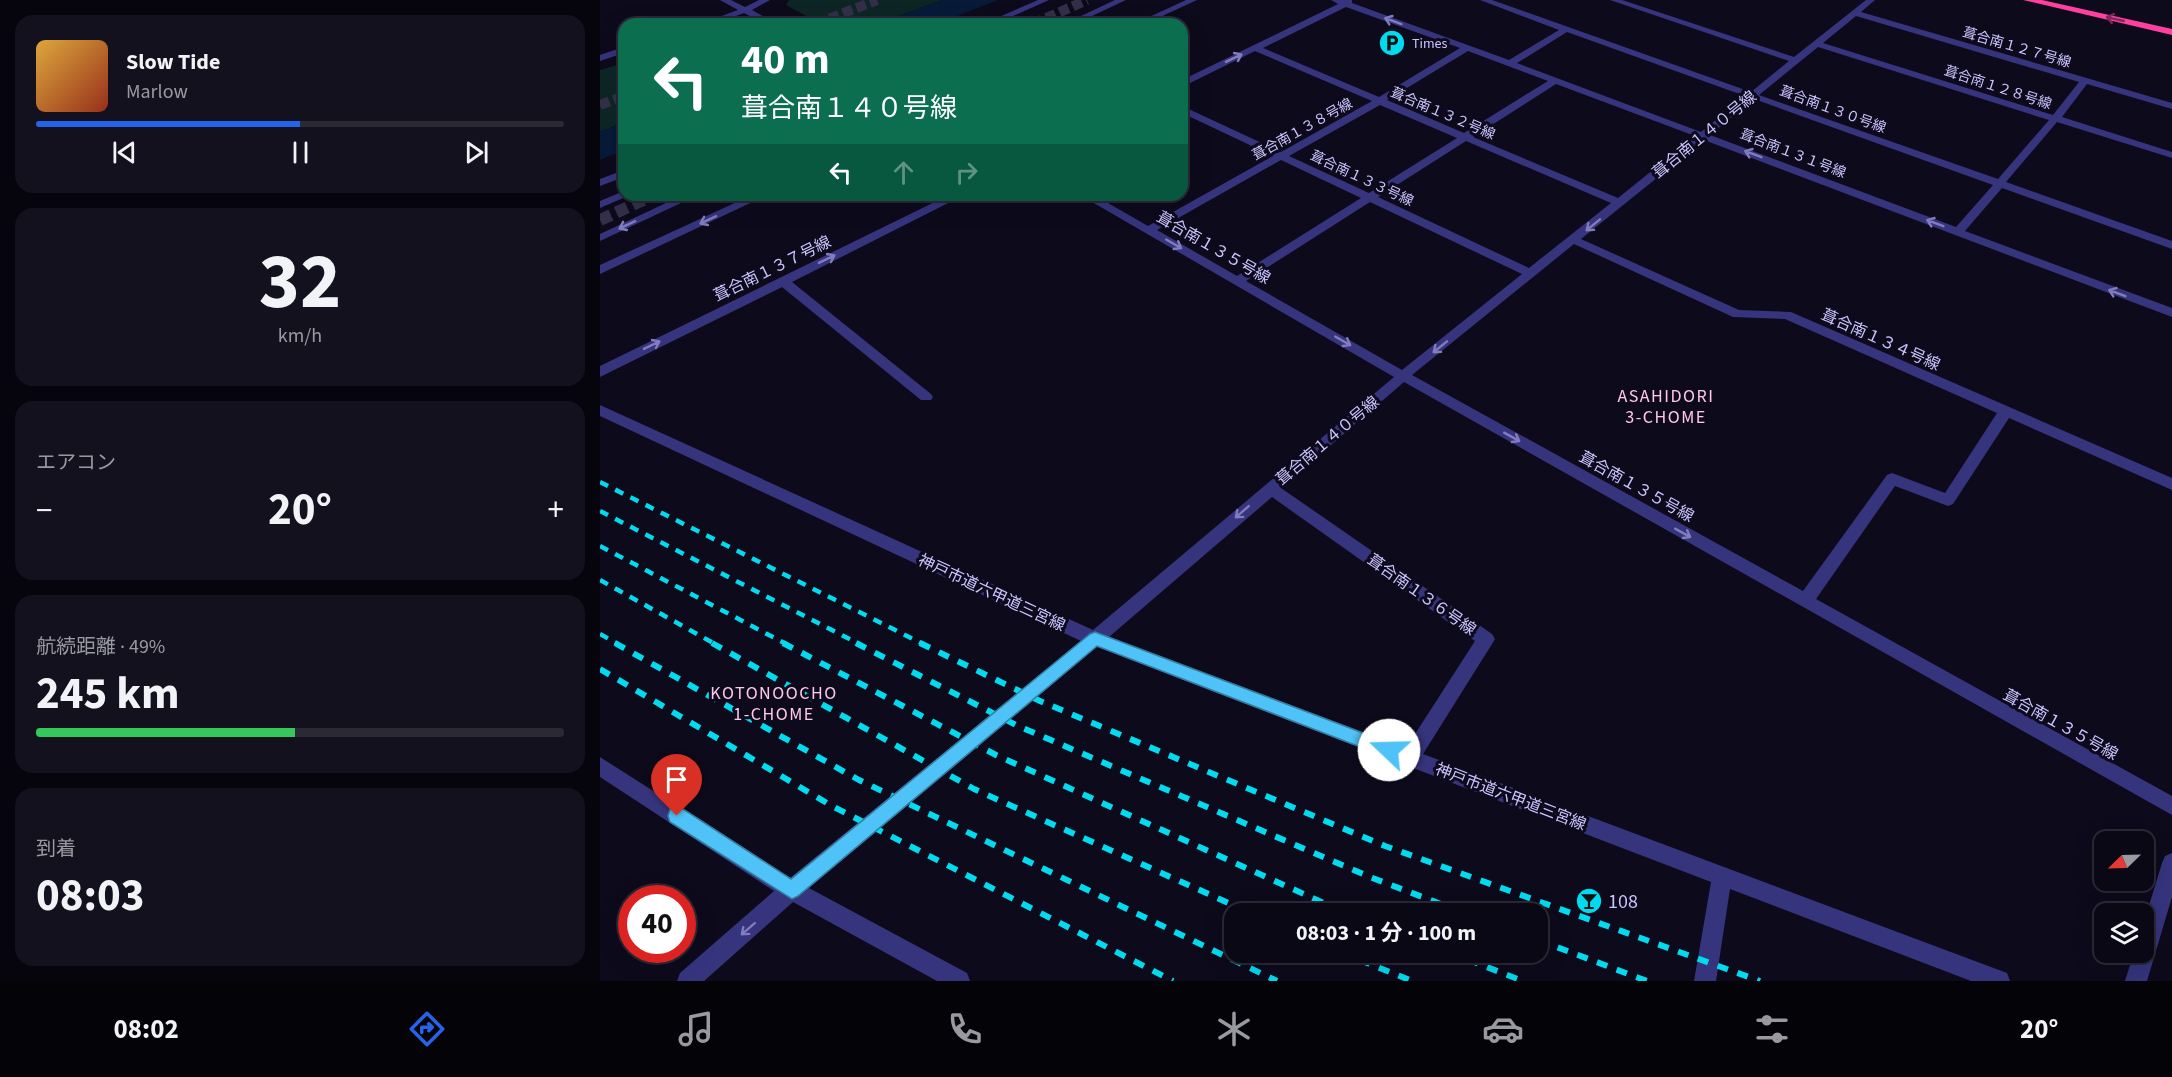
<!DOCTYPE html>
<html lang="ja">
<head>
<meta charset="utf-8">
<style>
	:root { --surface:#0a0815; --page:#13111e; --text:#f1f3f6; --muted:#999aa0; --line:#2a2934; --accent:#2563eb }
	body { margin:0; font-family:"Source Sans 3","Noto Sans JP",sans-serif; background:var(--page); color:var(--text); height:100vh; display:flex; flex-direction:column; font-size:22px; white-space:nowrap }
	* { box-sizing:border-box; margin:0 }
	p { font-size:20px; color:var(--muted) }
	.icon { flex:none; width:33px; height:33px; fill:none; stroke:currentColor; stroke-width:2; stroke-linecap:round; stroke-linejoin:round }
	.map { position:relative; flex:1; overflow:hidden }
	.sheet { display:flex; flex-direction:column; gap:15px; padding:15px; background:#06040c; width:600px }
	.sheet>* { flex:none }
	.banner { position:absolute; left:18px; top:18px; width:570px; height:183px; border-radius:18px; box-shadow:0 6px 24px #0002,0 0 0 2px var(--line); background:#0b6e4f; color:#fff; overflow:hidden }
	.needle { width:39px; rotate:247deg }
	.controls { position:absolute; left:1494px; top:831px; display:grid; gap:12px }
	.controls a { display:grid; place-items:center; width:60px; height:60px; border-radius:12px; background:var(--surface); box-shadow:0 6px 24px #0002,0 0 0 2px var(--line); font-size:30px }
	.speed { position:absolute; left:18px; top:885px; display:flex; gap:12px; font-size:30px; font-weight:700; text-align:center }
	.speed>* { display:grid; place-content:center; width:78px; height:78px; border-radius:50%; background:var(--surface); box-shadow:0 6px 24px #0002,0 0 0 2px var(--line); line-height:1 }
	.speed .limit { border:9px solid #d22; background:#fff; color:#111 }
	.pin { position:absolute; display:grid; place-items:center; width:51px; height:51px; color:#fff; margin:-62px -26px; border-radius:50% 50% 50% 0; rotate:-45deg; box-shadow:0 0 6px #0007 }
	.pin .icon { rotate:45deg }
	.me { position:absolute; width:66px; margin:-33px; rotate:291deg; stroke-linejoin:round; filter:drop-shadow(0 0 4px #0008) }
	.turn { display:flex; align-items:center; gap:21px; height:126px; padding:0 24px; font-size:27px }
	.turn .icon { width:78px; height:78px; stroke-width:2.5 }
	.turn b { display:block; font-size:42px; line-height:51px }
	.lanes { display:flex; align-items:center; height:57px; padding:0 24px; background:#0003; justify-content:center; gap:30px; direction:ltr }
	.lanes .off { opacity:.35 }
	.big { font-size:45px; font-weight:700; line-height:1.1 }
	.sheet .widget { flex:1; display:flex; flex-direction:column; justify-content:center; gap:9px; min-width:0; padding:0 21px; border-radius:18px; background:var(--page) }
	.sheet .dial { align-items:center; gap:0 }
	.dial b { font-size:78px; line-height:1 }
	.song { display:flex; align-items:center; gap:18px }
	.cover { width:72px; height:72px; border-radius:9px; background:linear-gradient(135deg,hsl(40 70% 55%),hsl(10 70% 35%)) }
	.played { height:6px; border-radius:3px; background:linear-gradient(90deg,var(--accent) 50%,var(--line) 50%) }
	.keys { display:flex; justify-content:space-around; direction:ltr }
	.heat { display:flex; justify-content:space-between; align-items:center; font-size:33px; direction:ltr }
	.charge { height:9px; border-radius:4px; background:linear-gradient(90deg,#34c759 49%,var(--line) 0) }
	.trip { position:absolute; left:624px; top:903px; width:324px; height:60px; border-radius:18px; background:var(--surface); box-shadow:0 6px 24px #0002,0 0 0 2px var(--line); font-weight:700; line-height:60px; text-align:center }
	.menu { display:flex; height:96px; justify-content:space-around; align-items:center; background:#040308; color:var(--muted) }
	.menu .icon { width:42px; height:42px }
	.menu .current { color:var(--accent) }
	.menu b { font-size:27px; color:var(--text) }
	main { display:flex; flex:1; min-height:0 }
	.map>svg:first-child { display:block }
</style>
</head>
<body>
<main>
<section class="sheet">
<div class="widget">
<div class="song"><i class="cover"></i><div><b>Slow Tide</b><p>Marlow</p></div></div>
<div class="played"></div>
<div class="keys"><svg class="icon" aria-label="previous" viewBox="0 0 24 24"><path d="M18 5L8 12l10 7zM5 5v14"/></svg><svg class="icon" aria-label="pause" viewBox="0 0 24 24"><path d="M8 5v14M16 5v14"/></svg><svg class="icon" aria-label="next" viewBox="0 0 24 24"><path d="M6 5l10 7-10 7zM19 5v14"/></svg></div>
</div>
<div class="widget dial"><b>32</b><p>km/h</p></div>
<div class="widget"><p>エアコン</p>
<div class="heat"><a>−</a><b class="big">20°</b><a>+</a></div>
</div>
<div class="widget"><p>航続距離 · 49%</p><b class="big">245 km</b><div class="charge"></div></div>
<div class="widget"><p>到着</p><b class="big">08:03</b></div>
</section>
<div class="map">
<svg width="1572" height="981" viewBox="0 0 1572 981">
	<rect width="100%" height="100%" fill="#0d0a1c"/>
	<path fill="#0d2625" d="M189,0h153l-64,24h-57l-35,-19z
		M24,63v59l-24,10v-62z"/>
	<path fill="#071a38" d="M342,0h56l-61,24h-59z
		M24,122v28l-24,10v-28z"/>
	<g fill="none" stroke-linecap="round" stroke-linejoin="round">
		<path stroke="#332f49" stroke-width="10" stroke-dasharray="10 4.5" stroke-linecap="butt" d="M216,24l61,-24
			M433,24l54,-24
			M0,105l24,-9"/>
		<path stroke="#332f49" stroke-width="12" stroke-dasharray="12 6" stroke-linecap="butt" d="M0,220l54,-25"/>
		<path fill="#35347d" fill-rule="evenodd" d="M120,0h11l14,7 14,-7h11l-18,10 25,14h-11l-22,-11 -31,11h-13l38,-14z
			M438,0h11l-54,24h-12z
			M515,0h11l-51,24h-11z
			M586,0h11l-52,24h-11z
			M731,0h21v3l157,57 50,-30 -79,-30h12l259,92 38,-31 -179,-61h12l172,57 72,-57h9l-14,12 311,91v6l-85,-25 -25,33 110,35v6l-115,-36 -51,60 166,59v8l-170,-61 -37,43 207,77v9l-468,-177 -123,99 158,71 52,2 381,166v12l-163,-72 -56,86 -5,2 -53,-20 -79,113 356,197v19l-768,-433 -123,106 211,146 3,5 -3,5 -69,110 584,219 3,8h-39l-241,-92 -14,92h-22l17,-99 -614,-235 -288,241 158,85 3,8h-33l-144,-79 -89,79h-27l3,-8 94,-82 -174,-114v-20l190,121 291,-237 -481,-225v-11l493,225 301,-253 -314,-182h14l54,31 125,-70 -91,-43v-7l99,46 91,-51 -117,-50 -73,36v-7l156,-76zM746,7l114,41 -81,49 -116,-49zM1256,16l223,66 -26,33 -230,-72zM967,32l178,64 -44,36 -184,-69zM1218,47l231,73 -51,59 -239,-84zM868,51l80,30 -84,52 -77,-33zM956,84l139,52 -77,62 -145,-61zM1154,99l239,86 -37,42 -246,-92zM780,105l77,33 -88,55 -80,-37zM866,141l145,62 -82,65 -151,-71zM681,160l80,38 -124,78 -80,-46zM770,202l152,72 -120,96 -156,-89zM974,244l159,73 52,2 212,94 -52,80 -53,-20 -5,2 -84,116 -391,-216zM672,497l203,144 -69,107 -297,-111z
			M24,47v6l-24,8v-6z
			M24,170v7l-24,9v-7z
			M24,191v4l4,1 -28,12v-7z
			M83,195h15l-98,46v-7z
			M152,195h15l-167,79v-9z
			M349,195h15l-172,87 139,112 2,3 -2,3h-10l-139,-113 -182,90v-11z
			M1572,853v44l-25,84h-22l9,-29h10v-30l18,-59 3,-7z"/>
		<path fill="#ff409e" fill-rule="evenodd" d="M1423,0h19l130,29v6z"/>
		<path stroke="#00dbf0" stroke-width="4.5" stroke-dasharray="9 8" stroke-linecap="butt" d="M0,482l323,162
			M0,511l259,133
			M0,546l186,98
			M0,580l115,64
			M0,634l18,10"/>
		<path stroke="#00dbf0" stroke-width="6" stroke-dasharray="11 10" stroke-linecap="butt" d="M15,643l244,137 418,201
			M112,643l262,146 279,125
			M183,643l213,112 352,159
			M256,643l162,83 352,151 97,37
			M320,643l120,58 345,145 375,135
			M0,669l232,137 341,175
			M938,940l109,41
			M740,952l72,29
			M848,952l75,29"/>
	</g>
	<defs><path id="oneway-shaft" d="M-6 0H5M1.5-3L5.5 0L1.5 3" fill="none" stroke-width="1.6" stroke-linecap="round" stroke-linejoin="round" transform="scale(1.5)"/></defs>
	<use stroke="#86255d" href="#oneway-shaft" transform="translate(1515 19) rotate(-167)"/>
	<g stroke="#807cbe">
		<use href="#oneway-shaft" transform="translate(793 21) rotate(-160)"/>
		<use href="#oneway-shaft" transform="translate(634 58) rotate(-26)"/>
		<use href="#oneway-shaft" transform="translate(1153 154) rotate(-159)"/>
		<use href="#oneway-shaft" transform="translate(108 220) rotate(155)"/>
		<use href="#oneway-shaft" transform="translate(1335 223) rotate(-159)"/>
		<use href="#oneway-shaft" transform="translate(27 225) rotate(155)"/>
		<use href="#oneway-shaft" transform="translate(993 225) rotate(141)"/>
		<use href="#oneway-shaft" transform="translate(574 244) rotate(30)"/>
		<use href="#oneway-shaft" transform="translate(227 259) rotate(-26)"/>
		<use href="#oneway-shaft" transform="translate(1517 293) rotate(-159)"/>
		<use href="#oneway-shaft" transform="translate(743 341) rotate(30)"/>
		<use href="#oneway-shaft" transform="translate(52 345) rotate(-26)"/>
		<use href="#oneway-shaft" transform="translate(840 347) rotate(141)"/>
		<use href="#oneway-shaft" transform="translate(912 437) rotate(29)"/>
		<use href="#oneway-shaft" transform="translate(642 512) rotate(139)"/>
		<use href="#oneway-shaft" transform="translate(1083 533) rotate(29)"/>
		<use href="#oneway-shaft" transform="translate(148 929) rotate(139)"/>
	</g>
	<path fill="#4fc3f7" stroke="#337fa1" stroke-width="1.5" d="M495,632l300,113 2,5 -2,6 -6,2 -292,-112 -299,250 -6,3 -122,-77 -2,-6 2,-7 7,-2 6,2 108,70 299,-245z"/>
	<defs>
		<g id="parking-disc" transform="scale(1.35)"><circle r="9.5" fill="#00dbf0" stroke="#0d0a1c"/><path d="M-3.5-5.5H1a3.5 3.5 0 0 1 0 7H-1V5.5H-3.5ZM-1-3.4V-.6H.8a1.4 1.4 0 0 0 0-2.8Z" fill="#111"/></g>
		<g id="bar-disc" transform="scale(1.35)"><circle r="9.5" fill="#00dbf0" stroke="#0d0a1c"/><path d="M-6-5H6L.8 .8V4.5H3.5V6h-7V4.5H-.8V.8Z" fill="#111"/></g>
	</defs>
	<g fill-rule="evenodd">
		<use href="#parking-disc" x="792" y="43"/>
		<use href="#bar-disc" x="989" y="901"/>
	</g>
	<g text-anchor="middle" stroke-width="6" stroke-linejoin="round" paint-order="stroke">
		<g font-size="14" fill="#cbc5ff" stroke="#0d0a1c" text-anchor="start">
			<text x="812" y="48">Times</text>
		</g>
		<g font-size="14" fill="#cbc5ff" stroke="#0d0a1c">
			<text transform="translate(1417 47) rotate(16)" y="5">葺合南１２７号線</text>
			<text transform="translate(1398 87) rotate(18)" y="5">葺合南１２８号線</text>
			<text transform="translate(1233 109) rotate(20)" y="5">葺合南１３０号線</text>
			<text transform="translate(843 113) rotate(23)" y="5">葺合南１３２号線</text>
			<text transform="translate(702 129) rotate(-29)" y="5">葺合南１３８号線</text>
			<text transform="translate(1193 153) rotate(21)" y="5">葺合南１３１号線</text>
			<text transform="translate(762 178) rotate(25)" y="5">葺合南１３３号線</text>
		</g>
		<g font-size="16" fill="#cbc5ff" stroke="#0d0a1c">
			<text transform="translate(1104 134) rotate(-39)" y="6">葺合南１４０号線</text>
			<text transform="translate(614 247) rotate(30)" y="6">葺合南１３５号線</text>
			<text transform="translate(172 268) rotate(-26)" y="6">葺合南１３７号線</text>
			<text transform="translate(1281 339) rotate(24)" y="6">葺合南１３４号線</text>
			<text transform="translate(727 440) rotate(-40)" y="6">葺合南１４０号線</text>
			<text transform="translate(1037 486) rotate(29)" y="6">葺合南１３５号線</text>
			<text transform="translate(392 592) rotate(25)" y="6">神戸市道六甲道三宮線</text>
			<text transform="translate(822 594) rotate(35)" y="6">葺合南１３６号線</text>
			<text transform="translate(1461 724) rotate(29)" y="6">葺合南１３５号線</text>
			<text transform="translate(911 796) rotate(21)" y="6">神戸市道六甲道三宮線</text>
		</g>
		<g font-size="18" letter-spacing="1.5" fill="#ffc7eb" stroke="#0d0a1c">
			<text x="1066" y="402">ASAHIDORI<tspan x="1066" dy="21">3-CHOME</tspan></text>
			<text x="174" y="699">KOTONOOCHO<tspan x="174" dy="21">1-CHOME</tspan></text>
		</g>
		<g font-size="20" fill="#cbc5ff" stroke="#0d0a1c" text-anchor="start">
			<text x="1008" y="908">108</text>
		</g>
	</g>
</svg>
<div class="controls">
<a><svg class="needle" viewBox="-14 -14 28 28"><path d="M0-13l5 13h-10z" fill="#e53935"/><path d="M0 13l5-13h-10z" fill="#999aa0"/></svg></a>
<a><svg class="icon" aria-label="layers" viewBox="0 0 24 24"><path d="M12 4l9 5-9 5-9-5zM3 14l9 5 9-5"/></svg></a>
</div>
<div class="speed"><div class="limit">40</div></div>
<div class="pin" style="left:77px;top:816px;background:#d93025"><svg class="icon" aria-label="arrive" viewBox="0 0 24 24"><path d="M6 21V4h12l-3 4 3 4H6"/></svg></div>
<svg class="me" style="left:789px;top:750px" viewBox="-20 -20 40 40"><circle r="19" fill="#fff"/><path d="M0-13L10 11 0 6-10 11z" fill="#4fc3f7"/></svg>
<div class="trip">08:03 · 1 分 · 100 m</div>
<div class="banner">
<div class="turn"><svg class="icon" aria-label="left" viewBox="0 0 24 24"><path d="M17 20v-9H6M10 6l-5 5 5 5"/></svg><div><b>40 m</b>葺合南１４０号線</div></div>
<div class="lanes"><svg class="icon" aria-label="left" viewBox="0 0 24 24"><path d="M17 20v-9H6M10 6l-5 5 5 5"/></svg><svg class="icon off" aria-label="ahead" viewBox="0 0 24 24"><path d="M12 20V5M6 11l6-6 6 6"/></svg><svg class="icon off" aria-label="right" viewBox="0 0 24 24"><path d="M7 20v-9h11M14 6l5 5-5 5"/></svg></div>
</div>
</div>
</main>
<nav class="menu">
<b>08:02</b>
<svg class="icon current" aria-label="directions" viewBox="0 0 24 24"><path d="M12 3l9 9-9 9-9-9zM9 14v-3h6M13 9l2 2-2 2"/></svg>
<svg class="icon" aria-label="music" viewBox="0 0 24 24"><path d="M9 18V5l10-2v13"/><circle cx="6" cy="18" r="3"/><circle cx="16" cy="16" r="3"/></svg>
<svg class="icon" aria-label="phone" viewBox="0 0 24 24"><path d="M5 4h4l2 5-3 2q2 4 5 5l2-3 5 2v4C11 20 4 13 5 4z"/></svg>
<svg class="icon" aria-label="climate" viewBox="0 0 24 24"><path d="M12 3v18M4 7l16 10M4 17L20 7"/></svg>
<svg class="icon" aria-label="car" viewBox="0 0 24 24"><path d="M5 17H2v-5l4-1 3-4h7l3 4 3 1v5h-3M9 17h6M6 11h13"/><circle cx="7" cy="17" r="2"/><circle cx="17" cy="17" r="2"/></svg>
<svg class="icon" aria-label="filters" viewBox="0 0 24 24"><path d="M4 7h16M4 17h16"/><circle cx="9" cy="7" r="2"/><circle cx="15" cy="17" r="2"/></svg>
<b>20°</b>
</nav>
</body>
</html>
